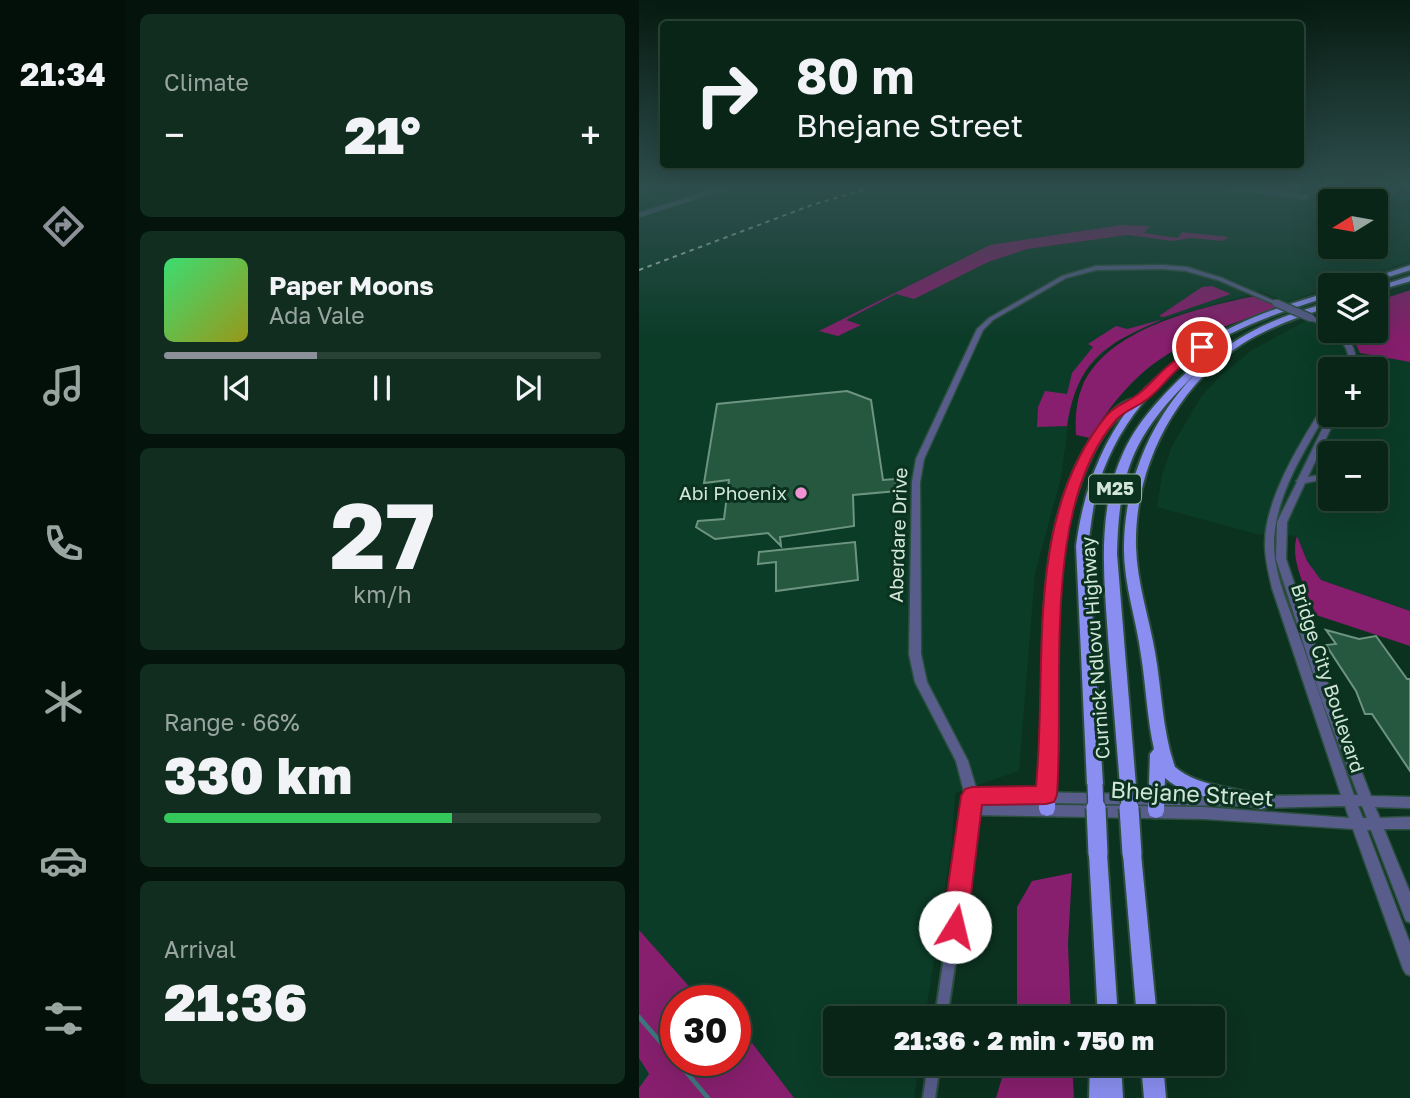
<!DOCTYPE html>
<html lang="en">
<head>
<meta charset="utf-8">
<style>
	:root { --surface:#082517; --page:#112d20; --text:#f1f3f6; --muted:#98a5a1; --line:#294236; --accent:#8c9099 }
	body { margin:0; font-family:"Golos Text",sans-serif; background:var(--page); color:var(--text); height:100vh; display:flex; flex-direction:column; font-size:26px; white-space:nowrap }
	* { box-sizing:border-box; margin:0 }
	p { font-size:23px; color:var(--muted) }
	.icon { flex:none; width:38px; height:38px; fill:none; stroke:currentColor; stroke-width:2; stroke-linecap:round; stroke-linejoin:round }
	.map { position:relative; flex:1; overflow:hidden }
	.drawer { display:flex; flex-direction:column; gap:14px; padding:14px; background:#04140d; width:513px }
	.drawer>* { flex:none }
	.guide { position:absolute; left:21px; top:21px; width:644px; height:147px; border-radius:7px; box-shadow:0 7px 28px #0002,0 0 0 2px var(--line); background:#082517; color:var(--text); overflow:hidden }
	.needle { width:46px; rotate:259deg }
	.tools { position:absolute; left:679px; top:189px; display:grid; gap:14px }
	.tools a { display:grid; place-items:center; width:70px; height:70px; border-radius:7px; background:var(--surface); box-shadow:0 7px 28px #0002,0 0 0 2px var(--line); font-size:35px }
	.speed { position:absolute; left:21px; top:985px; display:flex; gap:14px; font-size:35px; font-weight:700; text-align:center }
	.speed>* { display:grid; place-content:center; width:91px; height:91px; border-radius:50%; background:var(--surface); box-shadow:0 7px 28px #0002,0 0 0 2px var(--line); line-height:1 }
	.speed .limit { border:10px solid #d22; background:#fff; color:#111 }
	.pin { position:absolute; display:grid; place-items:center; width:60px; height:60px; color:#fff; margin:-30px; border:4px solid #fff; border-radius:50%; box-shadow:0 2px 7px #0007 }
	.me { position:absolute; width:77px; margin:-38px; rotate:9deg; stroke-linejoin:round; filter:drop-shadow(0 0 5px #0008) }
	.turn { display:flex; align-items:center; gap:24px; height:147px; padding:0 21px; font-size:32px }
	.turn .icon { width:91px; height:91px; stroke-width:2.5 }
	.turn b { display:block; font-size:49px; line-height:60px }
	.big { font-size:52px; font-weight:800; line-height:1.1 }
	.drawer .widget { flex:1; display:flex; flex-direction:column; justify-content:center; gap:10px; min-width:0; padding:0 24px; border-radius:10px; background:var(--page) }
	.drawer .dial { align-items:center; gap:0 }
	.dial b { font-size:91px; line-height:1 }
	.song { display:flex; align-items:center; gap:21px }
	.cover { width:84px; height:84px; border-radius:10px; background:linear-gradient(135deg,hsl(140 70% 55%),hsl(60 70% 35%)) }
	.played { height:7px; border-radius:4px; background:linear-gradient(90deg,var(--accent) 35%,var(--line) 35%) }
	.keys { display:flex; justify-content:space-around; direction:ltr }
	.heat { display:flex; justify-content:space-between; align-items:center; font-size:38px; direction:ltr }
	.charge { height:10px; border-radius:5px; background:linear-gradient(90deg,#34c759 66%,var(--line) 0) }
	.trip { position:absolute; left:184px; top:1006px; width:402px; height:70px; border-radius:7px; background:var(--surface); box-shadow:0 7px 28px #0002,0 0 0 2px var(--line); font-weight:800; line-height:70px; text-align:center }
	main { display:flex; flex:1; min-height:0 }
	.tab-bar { display:flex; flex-direction:column; width:126px; justify-content:space-around; align-items:center; background:#030f09; color:var(--muted) }
	.tab-bar .icon { width:49px; height:49px }
	.tab-bar .current { color:var(--accent) }
	.tab-bar b { font-size:32px; color:var(--text) }
	.map>svg:first-child { display:block }
</style>
</head>
<body>
<main>
<nav class="tab-bar">
<b>21:34</b>
<svg class="icon current" aria-label="directions" viewBox="0 0 24 24"><path d="M12 3l9 9-9 9-9-9zM9 14v-3h6M13 9l2 2-2 2"/></svg>
<svg class="icon" aria-label="music" viewBox="0 0 24 24"><path d="M9 18V5l10-2v13"/><circle cx="6" cy="18" r="3"/><circle cx="16" cy="16" r="3"/></svg>
<svg class="icon" aria-label="phone" viewBox="0 0 24 24"><path d="M5 4h4l2 5-3 2q2 4 5 5l2-3 5 2v4C11 20 4 13 5 4z"/></svg>
<svg class="icon" aria-label="climate" viewBox="0 0 24 24"><path d="M12 3v18M4 7l16 10M4 17L20 7"/></svg>
<svg class="icon" aria-label="car" viewBox="0 0 24 24"><path d="M5 17H2v-5l4-1 3-4h7l3 4 3 1v5h-3M9 17h6M6 11h13"/><circle cx="7" cy="17" r="2"/><circle cx="17" cy="17" r="2"/></svg>
<svg class="icon" aria-label="filters" viewBox="0 0 24 24"><path d="M4 7h16M4 17h16"/><circle cx="9" cy="7" r="2"/><circle cx="15" cy="17" r="2"/></svg>
</nav>
<section class="drawer">
<div class="widget"><p>Climate</p>
<div class="heat"><a>−</a><b class="big">21°</b><a>+</a></div>
</div>
<div class="widget">
<div class="song"><i class="cover"></i><div><b>Paper Moons</b><p>Ada Vale</p></div></div>
<div class="played"></div>
<div class="keys"><svg class="icon" aria-label="previous" viewBox="0 0 24 24"><path d="M18 5L8 12l10 7zM5 5v14"/></svg><svg class="icon" aria-label="pause" viewBox="0 0 24 24"><path d="M8 5v14M16 5v14"/></svg><svg class="icon" aria-label="next" viewBox="0 0 24 24"><path d="M6 5l10 7-10 7zM19 5v14"/></svg></div>
</div>
<div class="widget dial"><b>27</b><p>km/h</p></div>
<div class="widget"><p>Range · 66%</p><b class="big">330 km</b><div class="charge"></div></div>
<div class="widget"><p>Arrival</p><b class="big">21:36</b></div>
</section>
<div class="map">
<svg width="772" height="1098" viewBox="0 0 772 1098">
	<rect width="100%" height="100%" fill="#0b311f"/>
	<path fill="#0b3c28" fill-rule="evenodd" d="M0,186h606l61,6 41,9h-17v46h46v-40l34,5v49l-124,41 -26,-11 -96,28 -47,22 -35,33 -10,22 -11,82 -26,95 -16,198 -64,22 -3,51 -27,174h-90v46h84l-5,34h-275zM37,1001h59v59h-59z
		M676,316l15,7v8l15,2 16,20 49,9v249l-89,-31 -14,-19 -10,-25 -41,-2 -99,-27 5,-32 10,-29 29,-49 18,-20 33,-27zM691,369h46v46h-46zM691,453h46v46h-46z"/>
	<path fill="#871f6e" d="M606,186h33l93,12 5,-8 -70,-4 79,2 2,-2h14l-17,22 -8,-1v-6h-29l-41,-9z
		M482,225l29,1 -6,7 34,5 4,-6 47,5 -6,4 -32,-3 -18,3 -46,-6 -100,14 -39,13 -74,37 -18,-5 -50,26 15,5 -23,11 -19,-5 171,-86z
		M573,286l19,8 -67,23 -5,-1 43,-29z
		M772,290l-1,72 -50,-9 -6,-12 -11,-10h33v-26l14,-4 -1,-4z
		M616,296l23,11c-89,32 -136,46 -188,131l-14,-3c-1,-16 0,-33 6,-48 24,-59 118,-79 173,-91z
		M525,319c-60,25 -86,41 -97,107l-30,1 1,-20 7,-16 22,3 5,-21 21,-26 -5,-3 28,-18 11,3z
		M658,536l10,25 14,19 89,31v35l-94,-31c-9,-24 -27,-55 -19,-79z
		M433,873l-4,71 3,74h-54v-111l15,-26z
		M0,930l63,71h-26v59h59v-23l10,11 7,-5 42,55h-155v-10l10,-14 -10,-16z
		M367,1064h66l2,34h-78z"/>
	<g fill="none" stroke-linecap="round" stroke-linejoin="round">
		<path stroke="#3f777e" stroke-width="4.5" d="M0,1017l37,43
			M37,1060l32,38"/>
		<path fill="#004757" fill-rule="evenodd" d="M657,186h21l94,10v4z"/>
	</g>
	<path fill="#26573f" stroke="#6d947e" stroke-width="2" d="M208,391l24,9 12,80 12,-1 2,12 -44,4 1,31 -74,11 1,9 -13,-13 -53,6 -19,-12 2,-6 26,-2 5,-39 -25,3 13,-79z
		M216,542l3,38 -82,11v-29l-18,2 1,-12z
		M687,630l33,9 17,-3 31,43h3v92l-38,-57h-7l-9,-23 -30,-46 10,-1z"/>
	<g fill="none" stroke-linecap="round" stroke-linejoin="round">
		<g stroke="#2b4e3d" stroke-width="6">
			<path id="minor-far1" d="M579,186l88,11
				M0,215l90,-29"/>
		</g>
		<g stroke="#2b4e3d" stroke-width="16">
			<path id="minor" d="M302,1018l31,-209
				M290,1098l5,-34"/>
		</g>
		<g stroke="#2b4e3d" stroke-width="3">
			<path id="tertiary" d="M523,265l25,2 35,11 57,25 -5,1 -56,-24 -32,-9 -24,-2 -66,1 -30,8 -73,42 -10,10 -59,129 -4,23 1,172 6,28 41,79 9,30 258,5 5,1 2,4 -2,4 -5,1 -256,-4v2l225,3 145,11 -4,-12 -88,2 -5,-2 -2,-4 2,-4 5,-2 84,-1 -69,-207c-3,-14 -7,-28 -7,-43 -1,-46 38,-107 62,-145h3v8c-22,36 -49,78 -55,121 -6,39 15,78 27,114 17,50 34,101 52,152h4l-36,-94 -46,-142 1,-37 20,-40 -1,-1 2,-2 31,-64 1,-2v2h7l-29,62 21,-4 1,5 -25,5 -18,39 -1,37 48,142 37,95 40,1v11l-36,-1 5,11 31,-1v12h-27l27,66v28l-5,-2 -2,-5 -33,-86h-4l44,116v30l-5,-2 -3,-5 -50,-140 -149,-10 -232,-4 -5,-2 -2,-4v-13l-9,-35 -41,-79 -6,-28 3,-172 4,-23 61,-130 12,-11 73,-42 34,-10zM719,806h4l5,12h-4z
				M672,316l19,9v4l-21,-10v-2z
				M693,331h7c13,10 19,21 16,38h-7c3,-18 -4,-26 -16,-38z"/>
		</g>
		<g stroke="#2b4e3d" stroke-width="4">
			<path id="primary" d="M772,265v5l-49,15h-11z
				M772,276v5l-35,10v-4z
				M691,292v4c-34,11 -68,22 -100,38 -61,30 -110,83 -131,149 -6,20 -8,42 -11,63l15,238 -2,5 -6,2 -6,-2 -2,-5 -11,-238c7,-52 22,-96 53,-138 -16,12 -27,28 -36,46 -43,86 -35,186 -35,280 0,25 -3,50 -3,75l-2,5 -6,2 -6,-2 -2,-5v-9c0,-25 3,-50 3,-75 1,-100 -5,-219 60,-302 8,-10 20,-24 33,-24 58,-61 116,-85 195,-107z
				M691,302v5c-30,9 -61,20 -88,37 -67,44 -108,123 -106,203 1,36 13,70 19,105 7,39 7,78 20,115 25,21 62,20 92,30l2,5 -2,5 -6,2c-31,-11 -70,-8 -96,-31l-1,33 -2,5 -6,2 -6,-2 -2,-5 2,-57 4,-5c-7,-31 -8,-63 -13,-94 -5,-37 -18,-73 -17,-110 1,-82 44,-161 113,-205 28,-18 61,-29 93,-38z
				M557,365l5,3 -2,2c-63,62 -80,95 -82,184l19,232 -2,5 -6,2 -6,-2 -2,-5c-4,-50 -8,-99 -12,-149 -4,-59 -11,-123 13,-179 15,-37 44,-65 72,-92z
				M459,846l6,2 3,6 11,164h-20l-9,-164 3,-6z
				M493,846l6,2 3,6 16,164h-20l-14,-164 3,-6z
				M451,1064h31l2,34h-34z
				M502,1064h22l3,34h-22z"/>
		</g>
		<use href="#minor-far1" stroke="#595d8c" stroke-width="4.5"/>
		<use href="#minor" stroke="#595d8c" stroke-width="12"/>
		<use href="#tertiary" fill="#595d8c" fill-rule="evenodd"/>
		<use href="#primary" fill="#898ef0" fill-rule="evenodd"/>
		<path stroke="#b9d0c2" stroke-width="2" stroke-dasharray="4.5 4.5" stroke-linecap="butt" d="M0,270l173,-65 65,-19"/>
		<g stroke="#2b4e3d" stroke-width="10" stroke-linecap="butt">
			<path id="tertiary-bridge" d="M637,303l35,15"/>
		</g>
		<g stroke="#2b4e3d" stroke-width="18" stroke-linecap="butt">
			<path id="primary-bridge-far1" d="M456,784l1,26
				M489,786l1,24"/>
		</g>
		<g stroke="#2b4e3d" stroke-width="23" stroke-linecap="butt">
			<path id="primary-bridge" d="M457,808l2,46
				M490,808l3,46"/>
		</g>
		<use href="#tertiary-bridge" stroke="#595d8c" stroke-width="7"/>
		<use href="#primary-bridge-far1" stroke="#898ef0" stroke-width="15"/>
		<use href="#primary-bridge" stroke="#898ef0" stroke-width="19"/>
	</g>
	<linearGradient id="sky" x2="0" y2="1"><stop stop-color="#061b11"/><stop offset="0.55" stop-color="#2e4e4d"/><stop offset="1" stop-color="#2e4e4d" stop-opacity="0"/></linearGradient>
	<rect width="772" height="339" fill="url(#sky)"/>
	<path fill="#e11d48" stroke="#92132f" stroke-width="2" d="M559,344l9,3c-8,9 -20,14 -29,22 -12,10 -21,25 -35,33 -9,6 -18,9 -26,17 -77,86 -52,267 -60,376l-3,7 -8,2 -64,1 -15,122 -4,9 -8,3 -9,-3 -4,-9 19,-131 4,-7 7,-2 64,-1c12,-122 -13,-268 70,-370 9,-11 20,-13 31,-21 11,-8 20,-20 31,-29 9,-8 20,-15 30,-22z"/>
	<circle fill="#f391d5" stroke="#0b311f" stroke-width="2.5" cx="162" cy="493" r="7"/>
	<g text-anchor="middle" stroke-width="6" stroke-linejoin="round" paint-order="stroke">
		<rect fill="#0b311f" stroke="#96b0a1" stroke-width="2" x="450" y="474.5" width="52" height="29" rx="5"/>
		<g font-size="18" font-weight="bold" fill="#d1e6d9">
			<text x="476" y="495">M25</text>
		</g>
		<g font-size="19" fill="#d1e6d9" stroke="#0b311f" text-anchor="end">
			<text x="148" y="500">Abi Phoenix</text>
		</g>
		<g font-size="19" fill="#d1e6d9" stroke="#0b311f">
			<text transform="translate(259 535) rotate(-88)" y="7">Aberdare Drive</text>
			<text transform="translate(456 648) rotate(-94)" y="7">Curnick Ndlovu Highway</text>
			<text transform="translate(689 678) rotate(72)" y="7">Bridge City Boulevard</text>
		</g>
		<g font-size="23" fill="#d1e6d9" stroke="#0b311f">
			<text transform="translate(553 794) rotate(3)" y="8">Bhejane Street</text>
		</g>
	</g>
</svg>
<div class="tools">
<a><svg class="needle" viewBox="-14 -14 28 28"><path d="M0-13l5 13h-10z" fill="#e53935"/><path d="M0 13l5-13h-10z" fill="#98a5a1"/></svg></a>
<a><svg class="icon" aria-label="layers" viewBox="0 0 24 24"><path d="M12 4l9 5-9 5-9-5zM3 14l9 5 9-5"/></svg></a>
<a>+</a>
<a>−</a>
</div>
<div class="speed"><div class="limit">30</div></div>
<div class="pin" style="left:563px;top:347px;background:#d93025"><svg class="icon" aria-label="arrive" viewBox="0 0 24 24"><path d="M6 21V4h12l-3 4 3 4H6"/></svg></div>
<svg class="me" style="left:316px;top:927px" viewBox="-20 -20 40 40"><circle r="19" fill="#fff"/><path d="M0-13L10 11 0 6-10 11z" fill="#e11d48"/></svg>
<div class="trip">21:36 · 2 min · 750 m</div>
<div class="guide">
<div class="turn"><svg class="icon" aria-label="right" viewBox="0 0 24 24"><path d="M7 20v-9h11M14 6l5 5-5 5"/></svg><div><b>80 m</b>Bhejane Street</div></div>
</div>
</div>
</main>
</body>
</html>
